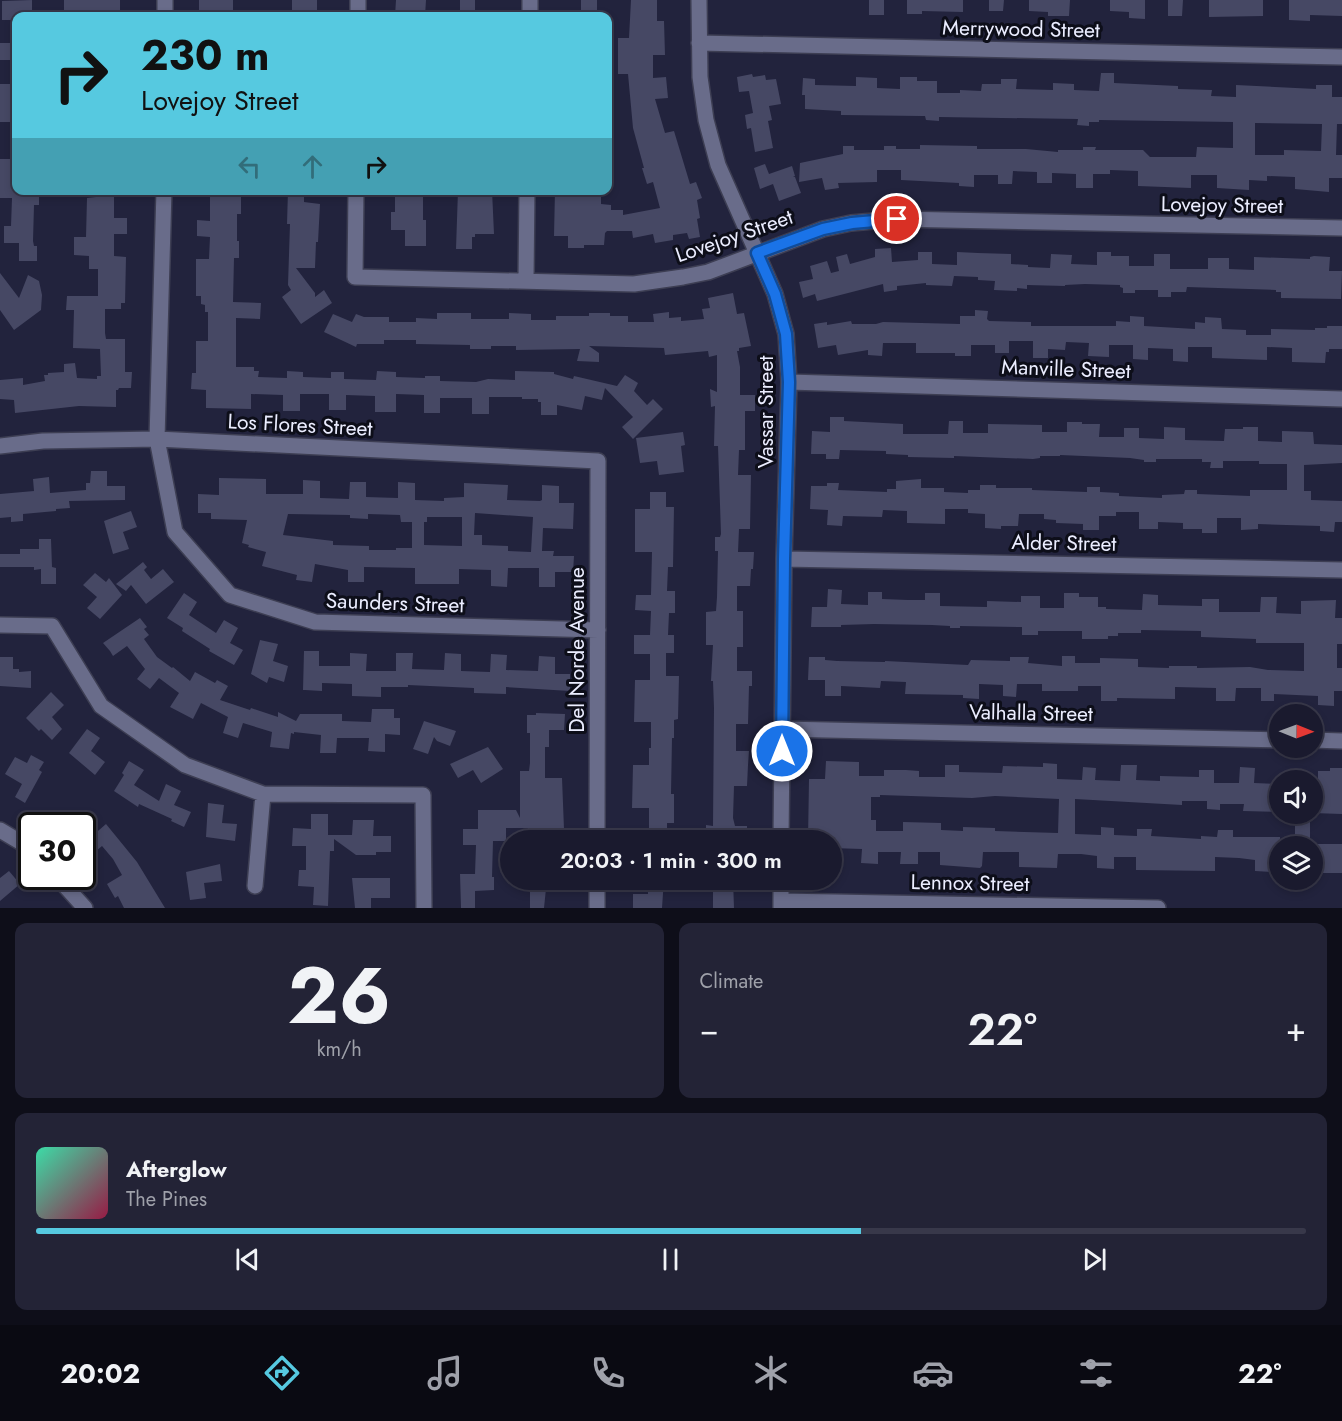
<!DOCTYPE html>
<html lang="en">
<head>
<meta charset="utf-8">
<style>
	:root { --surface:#1a1a2e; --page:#232336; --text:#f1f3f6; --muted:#9fa1aa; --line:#38384a; --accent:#56c9e0 }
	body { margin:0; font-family:Jost,sans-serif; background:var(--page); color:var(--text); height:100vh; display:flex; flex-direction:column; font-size:22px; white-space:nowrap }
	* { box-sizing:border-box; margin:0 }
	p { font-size:20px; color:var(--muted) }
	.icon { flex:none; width:33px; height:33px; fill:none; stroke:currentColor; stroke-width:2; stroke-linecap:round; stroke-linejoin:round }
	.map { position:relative; height:908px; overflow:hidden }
	.sheet { display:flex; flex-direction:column; gap:15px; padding:15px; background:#0e0e19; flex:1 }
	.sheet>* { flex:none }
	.hud { position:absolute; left:12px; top:12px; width:600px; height:183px; border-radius:12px; box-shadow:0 3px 9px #0003,0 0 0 2px var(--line); background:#56c9e0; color:#111; overflow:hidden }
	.needle { width:39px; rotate:91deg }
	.tools { position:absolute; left:1269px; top:704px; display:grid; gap:12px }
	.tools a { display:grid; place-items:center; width:54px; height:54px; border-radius:50%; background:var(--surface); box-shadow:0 3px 9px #0003,0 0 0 2px var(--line); font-size:30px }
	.speed { position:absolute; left:18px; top:812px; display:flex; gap:12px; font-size:30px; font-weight:700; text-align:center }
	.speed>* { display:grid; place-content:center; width:78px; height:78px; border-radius:50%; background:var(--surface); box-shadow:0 3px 9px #0003,0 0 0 2px var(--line); line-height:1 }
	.speed .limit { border:3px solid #111; border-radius:9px; background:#fff; color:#111 }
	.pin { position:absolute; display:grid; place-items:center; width:51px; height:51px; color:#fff; margin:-26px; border:3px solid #fff; border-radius:50%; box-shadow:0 2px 6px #0007 }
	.me { position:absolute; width:66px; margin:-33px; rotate:0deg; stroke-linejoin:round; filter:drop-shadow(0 0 4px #0008) }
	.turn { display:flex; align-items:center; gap:21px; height:126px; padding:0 30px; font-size:27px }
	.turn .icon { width:78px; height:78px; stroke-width:2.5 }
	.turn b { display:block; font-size:42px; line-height:51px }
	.lanes { display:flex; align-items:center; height:57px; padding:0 30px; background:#0003; justify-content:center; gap:30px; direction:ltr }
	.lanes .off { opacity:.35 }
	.big { font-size:45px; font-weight:600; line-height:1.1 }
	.sheet .widget { flex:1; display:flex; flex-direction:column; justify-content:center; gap:9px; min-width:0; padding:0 21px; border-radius:12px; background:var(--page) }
	.sheet .dial { align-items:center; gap:0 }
	.dial b { font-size:78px; line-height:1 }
	.song { display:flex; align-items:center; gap:18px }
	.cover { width:72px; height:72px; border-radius:9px; background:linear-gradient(135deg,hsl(160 70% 55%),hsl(340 70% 35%)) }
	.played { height:6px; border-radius:3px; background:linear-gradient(90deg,var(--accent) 65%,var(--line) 65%) }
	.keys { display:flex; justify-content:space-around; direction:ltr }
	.heat { display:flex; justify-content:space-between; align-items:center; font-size:33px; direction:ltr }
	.sheet .tiles { flex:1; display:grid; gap:15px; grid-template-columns:1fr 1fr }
	.widget:last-child { grid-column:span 2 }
	.trip { position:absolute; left:500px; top:830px; width:342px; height:60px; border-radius:30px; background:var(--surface); box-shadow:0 3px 9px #0003,0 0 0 2px var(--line); font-weight:600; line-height:60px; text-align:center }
	.tabs { display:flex; height:96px; justify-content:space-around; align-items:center; background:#0a0a12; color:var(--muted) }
	.tabs .icon { width:42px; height:42px }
	.tabs .active { color:var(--accent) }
	.tabs b { font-size:27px; color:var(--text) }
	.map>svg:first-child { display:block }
</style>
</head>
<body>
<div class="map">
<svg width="1342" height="908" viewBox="0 0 1342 908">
	<rect width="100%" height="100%" fill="#22233d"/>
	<path fill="#464864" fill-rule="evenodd" d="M32,0v16h-16v4h-14v-19z
		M64,0h56v16l-56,-2z
		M199,0h34v16h-26v-4h-8z
		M292,0h25v16h-25z
		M396,0h30l-1,16h-30z
		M460,0h15v16h-15z
		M581,0h16v16h-16z
		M631,0h26v21h7l1,34h-12v23l13,-1 2,21 -13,1 10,34 9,-2 16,53 6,-2 6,16 -5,2 3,18 -3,1 3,18 -11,2 -2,-6 -14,2v5l-18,3 -2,-9 -20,4 -1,-7h-25l-2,2 -1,12h-20v3h-16v-12h-14l1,-46h46v14l10,1v5h12v5l37,-7 -7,-26 -6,2 -5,-16h2l-11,-40 -5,-54h-10v-36h11z
		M869,0h15v15h-15z
		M907,0h56v12l-41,-1v3h-15z
		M989,0h15l-1,11h-14z
		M1029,0h41l-1,16h-21v-4l-19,-1z
		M1110,0h35v19l-16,-1v-6l-19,-1z
		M1168,0h15l-1,16h-14z
		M1209,0h54v16l-54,1z
		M1289,0h53v16l-32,-1v6l-21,-1z
		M0,43h16v17h-16z
		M1101,73h13v10l64,3v3l34,1 -1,6 25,1v-12l80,4v-4h16v12h10v27h-5l-1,31h6v23h-13v14l-34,-3v-12l-28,-1v5l-18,-1v10l-32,-2v-13h-26v13l-53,-2v-15l-28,-1v4h-17v14h-17v-14l-24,-1v10h-15v-11l-24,-1 -1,13h-14v-9h-24v12l-15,-1v-3l-58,-3v-10h-24v12l-39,1 1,5 -14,2 -3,-12 -23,4 1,-19 43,-9v-8h11v4h30v-4h12v3h24v-4l57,1v3h49l32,3v-2h25v-3h13l-1,3h48l7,7h46l1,-10 36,1v-26l-134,-2v2h-10v4l-12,-1 1,-6 -139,-2v4l-13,-1 -1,-4h-4l-80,-1v-4l-36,-2v-14h-3l1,-17 12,1v6l41,1v-9l21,1v10l23,1v-12h17v4h20v12h23v-3l21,1 1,-7h19v-5h16l-1,10 37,1v-7l21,1v6l25,1zM1255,123l67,1 -1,27 -37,-1v5h-29z
		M752,74l1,3 12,-2 1,5 10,-1 5,25 -12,2 3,14 -4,1 5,27 -18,4 -4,-24 -4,1 -2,-14 8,-2 -4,-22 -10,1 -2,-15z
		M0,84h16v38h-16z
		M0,159h16v31h23v15h-5l-1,36 1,5h3v15h-18v-18h-15v-17h7l1,-28h-12z
		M765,164l4,10 23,-8 3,10 -2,1h2l6,16 -22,8 -6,-17 -13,5 -6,-21z
		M210,190h31v24h-4v27h2v17h-5l-1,44 28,1 -1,16 -24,-1v49h18v4h5l-1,6 29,1v-7l16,1v5l28,1v-6h13v7l32,1 1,-9 19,1v5l29,1v-2h15v5l36,1 12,-3 27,1v-9l39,1v2l19,5 1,-3 43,10 8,-11 13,8 -4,8 13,14 6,-6 10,10 -30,30 -11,-12 11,-10 -28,-29 -3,12 -17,-4 -3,14 -25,-5v10h-16v-13h-3v-3h-16v-2h-33v17h-17v-16h-32v15h-16v-18l-28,-1v18h-21v-16l-29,-1v15h-17v-16h-29v17h-17v-16l-32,-1v15l-45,-1v-18l-15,-1 1,-16h4v-32h12v-29h-3v-7l-4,-1v-8h-5v-37h13l1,-22 -13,-1v-16l13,1z
		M288,190h16v12l16,2 -2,38h-2l-1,26h-19l19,25v4l9,-7 8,13 -31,21 -19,-27 9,-7 -3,-5 2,-61h-3z
		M399,190h24v30h3v26h-21v-16h-14v-18h4v-18h4z
		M458,190h34l2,44h-19v3h-3v12h-16z
		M96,197h18v21h13v16h-13v22l12,1 -1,46h-4v6h-16v24l1,6h19v33h7l-1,16h-12l-1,2h-2v17l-37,-1 -64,7 -1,-13 -14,-1v-19l23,-2v7l22,-4 -1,-6h4v-2l16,-1v-8l11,-1 2,15 20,1v-3h4l-1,-27 -27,-1 1,-38h-8l1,-14h31v-27h-9v-13l-15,-1v-18h12l1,-39z
		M891,248l1,14 26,-2v-8h14v12l25,1v-13l21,1 33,1v10l17,1v2l22,1 1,-14 21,1 -1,9 26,1v-13h14v4h18v10h25v-12h16v15h38v-11h21v11l25,1v-13l56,2v-2l4,-1 16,1 -1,14h13l-1,28 -60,-1v-6h-5v-2l-89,-3 -1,5h-15v5h-13v-7h-23v3h-12v-5l-3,-1v-2l-35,-1 -20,1v1l-38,-1v4l-10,-1v3l-23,-1 1,-9 -17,-1v-3l-24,-1 -2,10 -26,-1v-2l-29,3v4l-13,2 -1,-8 -66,17 -2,-7 -12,4 -4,-16 14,-3 -3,-13 17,-5 4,12 8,-2 -3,-14 11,-3 3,10 25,-7v-8z
		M0,273l19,25 9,-23 11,6 3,14 -1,15 -27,20 -14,-20z
		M733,293l4,21 7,-1 7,33 -12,2v3h-2l3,16v28h15v16h-10v39h-6l-1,25h13l-1,54h-11l-1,23h16l-1,17h-2l-1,17h-13v25h6v36h-6v24h15v15h-3l-1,38h-12v27h13l-1,14 -1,21h-13l-1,32 2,8h12v14h-34l-7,-1v-14l7,1 1,-118 -1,-27h-2l2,-36h-7v-33l10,-1 1,-14 1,-46h-3v-14h5l1,-3 -3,-88h-4l1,-40 -4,1 -1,-18 7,3v-37l-8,2 -1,-6 -43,4 -1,-7 -75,-2 10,7v9l-22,-1 3,-12 -64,1v-4h-25v3h-21v-4l-54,-1v-4h-32v4h-27l-1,3 -32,-15 9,-18 19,8 4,-8 8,3h25v5h27v-4l21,1v-6h34v6h38v-6l22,1v6h25v-4h33v-3h21v3h18v6h26l-1,-8 16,-2v6l12,-1v4l23,-2 -2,-10 8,-1 -2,-10z
		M975,310l13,1 -1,8 2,2 42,1v4h85v-5l14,1v-6l14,1v9l51,3v-7l10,1v-6l16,1 1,11 24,1v5h25v-6l44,1v-2h12v-2h15v23h-13v3h-3l-1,11 -33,-1v-14l-25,-1v13l-55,-2v-11h-24v15l-15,-1v-12l-25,-1v12l-15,-1v-14h-24v12l-21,-1 1,-13 -23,-1 -1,8 -17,-1v9h-15v-17h-24v12h-14v-8h-24v11h-16v-3h-39v-10h-33l-1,13 -14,-1v-5l-30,5 -2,-10 -18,3 -4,-24 13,-2v3l24,-4 1,3h24l7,-2 77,2v-8h15z
		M830,417h14v4l59,3v10h45l1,-13h14v12h25v-9l54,1v7h25v-10h15v2h18l-1,13h25v-9h15v10l25,1v-12l21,1v12l39,1 1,-12h18v-2h15v14l24,1v-11l31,1 1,12 28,1v18l-38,2v26h7v9l31,1v21h-7l-1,10 -14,-1v-5l-62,-2v5l-17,1v-12h-24v15h-15v-4h-19v-6l-25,-1v7h-19v-17h-23v4h-17v14h-16v-6l-27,-1v-3l-12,-1v-5h-25l-1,12h-17v3l-16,-1v-14l-17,-1v-4h-23v15l-38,-1v-12l-24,-1 -1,7 -39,-1 -1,10 -15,-1 1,-15 -18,-1 1,-23h16v-3h12l-1,7 49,2v-3h9v-8l25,-2v9h23v4l24,1v-3h12v-5h16v3h36v2l55,2v-5h13v5l19,1v3l43,2v-3l22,-1 1,-4h12v4l53,2v-6h37v-26h-28v-3h-36v7h-13l1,-6h-9v-3h-46v3h-12v-2l-14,-2 -70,-3v1h-20v2l-7,1 -79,-3v2l-46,-1v-2l-22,-1v-3l-46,-1 -1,9h-13v-5h-15l1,-23 18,1z
		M683,432l2,13 -4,1 3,26 -25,3 -2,-14 -17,2 -4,-25z
		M91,471h16v15h18v14l-56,1 1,7 -14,1v2l-33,3v7l-12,1v-5l-11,1v-24l34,-3 -1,-12 16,-2 1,16 36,-3v-7h4z
		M219,478l47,1v15h37v-14l17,1v17l29,1 1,-17h16v15l32,1v-16l17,1v17l29,1v-3l20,-1v-14l44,2 -1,15 33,1 2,-1v-15l17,1v17h15l-1,26 -30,-1 -1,23h12l-1,5h21l-1,16h-18v15h-16v-19h-31l-1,19 -16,-1v-16l-32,-1v15h-44v-16l-51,-1v15h-16v-12l-33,-6 -3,18 -16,-2 1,-5 -35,-9 4,-14 -18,-5 1,-2 -7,-2 5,-23 -36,-1v-6h-13v-19l21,1zM475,513l58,4 -2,35 -23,-1v-5l-26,-1v-10h-8zM288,514l62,1v3l18,1v-5l32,1 1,7h11v26h-16v2h-27v-4l-36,-1v-4l-50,-6zM427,517h35v29l-38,-1v-23h3z
		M650,492h16v15h8l-1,60h-5l-1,24h8v22h-6l-1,22h6v18h-8v23h13l-1,43 -4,1v18h-2l-1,56h3v29h-7v17h-18v-32h-17l1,-43h16v-17h2v-26h-17l1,-42h15v-26h-16v-19h16l1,-24 -16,-1 1,-15h15l1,-43h-17v-43h15z
		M131,511l6,16 -14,5 6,17 -16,5 -9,-33z
		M39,539h12l1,28 4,1v16h-15v-15l-7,1v-3h-34v-13h20v-5h19z
		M143,562l4,5 -3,3 7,9 12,-10 11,13 -28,22 -15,-19 -5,6 -10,-7z
		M95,573l11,9 3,-4 13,17 -22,24 -13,-11 10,-11 -14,-12z
		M828,589l14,1 -1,14 27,1v-13h14v7l26,1h17v-7h15v13l47,1v-6l34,1v-6h19v12h24v-15h15v4h19v10h8v2l36,1 1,-16 15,1v10l44,1v-7h17v13h41l1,-15h16l-1,16 25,1v-13l35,-1 -1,18h7v26h-5v24h5v23h-8v15l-16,-1v-9l-44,-2v7h-13v-13h-25l-1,13h-19v-13l-41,-1v12l-58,-1v3h-16v-15h-23v5h-36v-7h-25l-1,13 -13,-1v-11l-24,-1v15l-16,-1v-3l-58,-1 1,-12 -25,-1 -1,7 -39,-2v10h-16v-16h-17l1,-23h16v3l12,1 48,1v-1l83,4 3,-5 39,1v-4h19l-1,6 34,3v-10h13v7h25v-5l38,1v8l31,1v-2h28v2l53,-1 18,3 36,1v-28h-48v-4l-55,-2v-6l-60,-1v3h-23v3h-10v3h-26v-8h-44v4h-16v-8l-62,-1v2h-10v-2l-18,-1 -58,-1 -33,1v2h-30l1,-20h15z
		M184,593l13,9 -8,13 27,18 8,-13 14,8 -8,15 13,7 -9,15 -25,-14 1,-2 -28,-18 1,-3 -16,-10z
		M140,618l7,9 -3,2 5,6 -5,4 13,18 15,11 1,-1 17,14 5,-9 20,11 2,-3 11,6 -8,14 30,10 1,-2 27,9v-5l18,9 4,-7h42v7l29,1 1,-13h22v9h6v17l-15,-1v18l-17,-1 1,-13h-32l-1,15h-16l1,-18 -27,-3v2l-3,-1 -2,16 -19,-2 2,-15 -29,-9 -5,15 -15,-5 5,-16 -27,-14 -8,16 -23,-12 9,-14 -20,-15 -9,11 -13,-10 8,-10 -18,-23 -14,10 -3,-5 -7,-8z
		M260,640l18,4 -5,17 15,5 -4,16 -15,-5 -2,6 -16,-9z
		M304,651h15v15h31v-13l17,1 -1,17h30v-18h17l-1,16 32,1 1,-17 16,1v17l29,1 1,-18 16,1 -1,15 32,1 1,-15 16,1v17h15v17l-64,-4v7l-32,-1v-5l-66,-3v2h-27v10l-29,-1v-12l-30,-1v8l-17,-1h-2z
		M0,657h13v12h6v3l12,-1v17l-31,-2z
		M51,692l13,13 -12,12 10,12 -10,11 -11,-11 -2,2 -13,-13z
		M536,713l29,1 -1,16h-15v17h-4v31h17l2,51h-19v11h-17v-12h-22v13h-13l-1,36h2v13l-19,1v17h-14l-1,-34h15l1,-29h-13v-16h15v-19h38l4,8v-47h9l1,-8v-30h-3v-18h9z
		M424,721l32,10 -6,15 -13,-5 -3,-4 -6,17 -15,-5z
		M87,729l13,9 -9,13 14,11 -10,13 -26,-22z
		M488,747l15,22 -22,14 -8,-13 -15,8 -8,-14z
		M31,755l13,7 -5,8 3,2 -17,31 -10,-6 7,-13 -17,-10 10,-17 12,6z
		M129,761l15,9 -10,15 25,16 7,-17 15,7 -7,14 17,7 -7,15 -13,-6 1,-2 -33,-15 -1,3 -24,-16 10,-16 -2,-2z
		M826,761l33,1v14h25v-6h22l13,1v6h26v-12h14v7l43,1 1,-7 40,1v-4l14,1v15l25,1 1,-13 13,1 -1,12 25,1 1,-16h16l-1,15 24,1v-5l39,1v-7h15v13h25l1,-16 15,1 -1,15 26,1v28l-37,-1 1,-7h-24v6l-13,-1v-8h-25v4l-107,-6v35l26,1v-8l13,1v7l23,1v-7h15l-1,7 50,3v-3l16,1 1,-7h15v7h47v20h-8v15l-17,-1v-11l-16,-2 -24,-1v14l-79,-1v-13h-22v12l-17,-1v-12l-16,-2h-23l-1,14 -38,-1v-15h-36l-1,14 -2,2 -40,-3v-13h-22v12h-18l1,-12h-23v12l-17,-1 1,-14 -31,-1v-8h-23l1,-61h16zM880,795l92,3 23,-2 64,3 -1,34 -63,-2v-3l-32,-1v4l-22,-1v-7l-38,-1v9h-27v-11h-5v-23h9z
		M1330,768h12v46l-30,-1v-28l6,-1v-13h12z
		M208,803l16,2 -2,18 15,1 -2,17 -29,-4z
		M1295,813h15v33h-15z
		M311,814h17v21h24l1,-15h21l-1,16h18v16h-15v3h-20l-22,-16v12h-4l-2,55 -15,-1 1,-18 -16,-1 1,-16h7v-24h-14l1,-18 18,1z
		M106,824l31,38 28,46h-41l-6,-12 -3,2 -8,-14 15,-9 -9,-16 -11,-13 -13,11 -7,-8v-8l8,-6 1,2z
		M1317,844h25v29h-26z
		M220,864l2,17 -18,2 2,15 -16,2 -4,-28z
		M9,871l11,13 -20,17v-23z
		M352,878h38v20h-19v10h-16z
		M530,879h17l-3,29h-14z
		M648,879h16l-2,29h-29v-14h15z
		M713,879h20l1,29h-21z"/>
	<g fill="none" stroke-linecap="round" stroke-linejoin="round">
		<g stroke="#3d3e53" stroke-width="18">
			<path id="street" d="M699,0l1,77 6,43 12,45 57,129 11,40 3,48 -5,177 -3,281
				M165,16v-16
				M358,16v-16
				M530,16v-16
				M699,43l643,14
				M164,190l-7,249 18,93 55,63 85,27 283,8
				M356,190l-1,87 279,7 49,-7 25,-5 115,-43 28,-6 46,-4 445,9
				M526,279l1,-89
				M789,382l553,17
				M0,446l43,-5 114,-2 441,22 -1,379
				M784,559l558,11
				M0,625l52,1 49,80 84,59 78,29 160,1 1,113
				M782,729l498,11
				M1312,740l30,1
				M0,830l32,19
				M56,876l29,32
				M255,886l8,-92
				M781,901l377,7
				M597,908v-29
				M781,908v-29"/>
		</g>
		<use href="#street" stroke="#696c8a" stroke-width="15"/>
	</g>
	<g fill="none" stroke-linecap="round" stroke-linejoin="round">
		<g stroke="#114b97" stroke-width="15">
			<path id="route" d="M782,751l2,-192 5,-177 -3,-48 -11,-40 -18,-41 66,-24 29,-6 45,-4"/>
		</g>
		<use href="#route" stroke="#1a73e8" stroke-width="10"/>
	</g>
	<g text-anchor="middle" stroke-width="6" stroke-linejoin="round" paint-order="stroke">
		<g font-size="21" fill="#ebedff" stroke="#0d0e19">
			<text transform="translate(1021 29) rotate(1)" y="7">Merrywood Street</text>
			<text transform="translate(1222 205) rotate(1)" y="7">Lovejoy Street</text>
			<text transform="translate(734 236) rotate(-19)" y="7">Lovejoy Street</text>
			<text transform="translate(1066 369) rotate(2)" y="7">Manville Street</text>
			<text transform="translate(766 412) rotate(-90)" y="7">Vassar Street</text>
			<text transform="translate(300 425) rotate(3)" y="7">Los Flores Street</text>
			<text transform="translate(1064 543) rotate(1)" y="7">Alder Street</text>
			<text transform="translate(395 603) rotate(2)" y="7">Saunders Street</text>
			<text transform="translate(577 650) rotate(-90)" y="7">Del Norde Avenue</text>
			<text transform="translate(1031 713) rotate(1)" y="7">Valhalla Street</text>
			<text transform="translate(970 883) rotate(1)" y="7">Lennox Street</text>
		</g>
	</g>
</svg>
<div class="tools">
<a><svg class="needle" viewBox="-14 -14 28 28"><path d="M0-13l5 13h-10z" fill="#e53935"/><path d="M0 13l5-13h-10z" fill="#9fa1aa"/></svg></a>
<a><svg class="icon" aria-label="sound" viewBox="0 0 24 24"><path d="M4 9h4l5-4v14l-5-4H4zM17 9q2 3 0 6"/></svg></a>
<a><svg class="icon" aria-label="layers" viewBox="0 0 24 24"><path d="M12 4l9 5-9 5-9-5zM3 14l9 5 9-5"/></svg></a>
</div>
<div class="speed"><div class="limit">30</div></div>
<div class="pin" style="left:897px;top:219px;background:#d93025"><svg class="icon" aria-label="arrive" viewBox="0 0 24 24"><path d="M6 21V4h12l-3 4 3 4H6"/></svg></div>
<svg class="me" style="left:782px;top:751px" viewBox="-20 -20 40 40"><circle r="17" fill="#1a73e8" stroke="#fff" stroke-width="3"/><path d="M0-11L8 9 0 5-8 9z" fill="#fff"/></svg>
<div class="trip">20:03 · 1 min · 300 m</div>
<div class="hud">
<div class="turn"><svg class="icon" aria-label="right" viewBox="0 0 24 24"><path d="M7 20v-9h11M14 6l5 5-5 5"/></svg><div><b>230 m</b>Lovejoy Street</div></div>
<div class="lanes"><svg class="icon off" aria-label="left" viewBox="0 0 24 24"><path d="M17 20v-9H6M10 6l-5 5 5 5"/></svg><svg class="icon off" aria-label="ahead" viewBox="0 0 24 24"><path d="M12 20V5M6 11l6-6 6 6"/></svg><svg class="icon" aria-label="right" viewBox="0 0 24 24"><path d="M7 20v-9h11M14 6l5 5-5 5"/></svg></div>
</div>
</div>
<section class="sheet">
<div class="tiles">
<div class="widget dial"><b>26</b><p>km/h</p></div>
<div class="widget"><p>Climate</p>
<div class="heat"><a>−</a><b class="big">22°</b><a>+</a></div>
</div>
<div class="widget">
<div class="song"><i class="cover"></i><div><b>Afterglow</b><p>The Pines</p></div></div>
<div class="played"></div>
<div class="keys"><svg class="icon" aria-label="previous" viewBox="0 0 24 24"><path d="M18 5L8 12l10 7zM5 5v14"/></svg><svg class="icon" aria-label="pause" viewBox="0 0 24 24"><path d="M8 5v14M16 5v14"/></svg><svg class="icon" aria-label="next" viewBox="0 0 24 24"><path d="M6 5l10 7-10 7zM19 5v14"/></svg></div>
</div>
</div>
</section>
<nav class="tabs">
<b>20:02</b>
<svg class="icon active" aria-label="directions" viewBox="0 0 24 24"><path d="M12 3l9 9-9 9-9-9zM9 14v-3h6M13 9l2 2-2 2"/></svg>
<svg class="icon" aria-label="music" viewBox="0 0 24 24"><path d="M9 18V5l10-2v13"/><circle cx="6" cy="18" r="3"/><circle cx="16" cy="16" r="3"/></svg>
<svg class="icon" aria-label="phone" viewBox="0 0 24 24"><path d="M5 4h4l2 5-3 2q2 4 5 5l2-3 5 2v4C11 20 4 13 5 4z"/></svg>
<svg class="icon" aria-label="climate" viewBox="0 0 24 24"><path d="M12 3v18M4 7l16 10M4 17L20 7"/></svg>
<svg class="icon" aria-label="car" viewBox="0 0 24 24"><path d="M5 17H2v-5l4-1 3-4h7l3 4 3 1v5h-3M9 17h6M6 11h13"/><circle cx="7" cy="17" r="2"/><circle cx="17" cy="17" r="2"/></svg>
<svg class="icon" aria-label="filters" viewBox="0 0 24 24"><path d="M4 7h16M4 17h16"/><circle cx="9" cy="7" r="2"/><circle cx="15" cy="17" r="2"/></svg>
<b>22°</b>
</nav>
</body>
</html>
